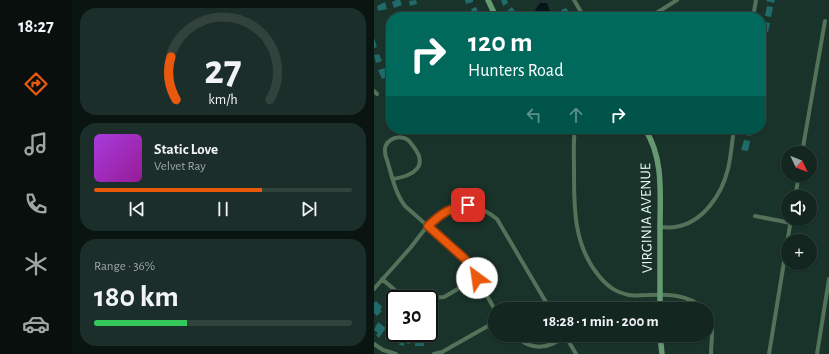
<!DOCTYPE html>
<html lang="en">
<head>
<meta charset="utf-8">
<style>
	:root { --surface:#132620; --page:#1c2e29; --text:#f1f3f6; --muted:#9da5a5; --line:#32433e; --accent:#ea580c }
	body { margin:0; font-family:"Alegreya Sans",sans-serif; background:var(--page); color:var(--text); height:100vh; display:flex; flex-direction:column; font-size:15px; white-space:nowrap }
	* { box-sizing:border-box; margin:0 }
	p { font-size:13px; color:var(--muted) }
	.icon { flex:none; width:22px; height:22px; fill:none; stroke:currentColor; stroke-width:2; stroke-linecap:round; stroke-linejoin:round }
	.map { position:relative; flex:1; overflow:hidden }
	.drawer { display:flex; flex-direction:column; gap:8px; padding:8px; background:#0a1512; width:302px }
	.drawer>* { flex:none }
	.hud { position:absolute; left:12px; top:12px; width:380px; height:122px; border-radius:16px; box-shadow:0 1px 3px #0004,0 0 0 1px var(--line); background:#00695c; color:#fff; overflow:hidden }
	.needle { width:26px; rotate:133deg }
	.fabs { position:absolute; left:407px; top:146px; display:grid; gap:8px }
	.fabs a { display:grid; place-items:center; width:36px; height:36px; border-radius:50%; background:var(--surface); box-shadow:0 1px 3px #0004,0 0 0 1px var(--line); font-size:20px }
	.speed { position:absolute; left:12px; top:290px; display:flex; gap:8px; font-size:20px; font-weight:700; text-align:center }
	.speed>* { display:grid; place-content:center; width:52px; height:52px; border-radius:50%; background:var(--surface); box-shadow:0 1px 3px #0004,0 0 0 1px var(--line); line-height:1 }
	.speed .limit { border:2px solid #111; border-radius:6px; background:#fff; color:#111 }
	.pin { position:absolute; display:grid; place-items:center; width:34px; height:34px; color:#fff; margin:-17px; border-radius:8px; box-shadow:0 2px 6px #0006 }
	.me { position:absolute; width:44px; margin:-22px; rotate:329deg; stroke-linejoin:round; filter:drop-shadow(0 0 3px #0008) }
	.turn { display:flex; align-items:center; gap:14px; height:84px; padding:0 16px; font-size:18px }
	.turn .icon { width:52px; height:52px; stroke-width:2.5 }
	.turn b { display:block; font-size:28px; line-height:34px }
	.lanes { display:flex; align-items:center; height:38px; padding:0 16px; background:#0003; justify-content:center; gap:20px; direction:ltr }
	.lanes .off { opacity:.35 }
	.big { font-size:30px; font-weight:700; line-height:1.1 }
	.drawer .widget { flex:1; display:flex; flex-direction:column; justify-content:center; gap:6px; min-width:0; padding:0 14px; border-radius:16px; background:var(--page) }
	.drawer .dial { align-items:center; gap:0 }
	.dial svg { height:104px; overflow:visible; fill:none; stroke:var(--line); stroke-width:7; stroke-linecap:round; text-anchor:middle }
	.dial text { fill:var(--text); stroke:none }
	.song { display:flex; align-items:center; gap:12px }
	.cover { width:48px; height:48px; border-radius:6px; background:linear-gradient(135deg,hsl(280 70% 55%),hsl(300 70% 35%)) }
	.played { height:4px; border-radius:2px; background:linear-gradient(90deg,var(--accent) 65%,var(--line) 65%) }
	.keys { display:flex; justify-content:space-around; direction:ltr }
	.charge { height:6px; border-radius:3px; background:linear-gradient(90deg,#34c759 36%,var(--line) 0) }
	.trip { position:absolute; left:114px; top:302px; width:226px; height:40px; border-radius:20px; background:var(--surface); box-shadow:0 1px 3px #0004,0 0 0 1px var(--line); font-weight:700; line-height:40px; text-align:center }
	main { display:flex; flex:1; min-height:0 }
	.dock { display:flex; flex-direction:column; width:72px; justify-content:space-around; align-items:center; background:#080f0d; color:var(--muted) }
	.dock .icon { width:28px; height:28px }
	.dock .active { color:var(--accent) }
	.dock b { font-size:18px; color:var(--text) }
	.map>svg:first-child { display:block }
</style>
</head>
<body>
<main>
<nav class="dock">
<b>18:27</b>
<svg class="icon active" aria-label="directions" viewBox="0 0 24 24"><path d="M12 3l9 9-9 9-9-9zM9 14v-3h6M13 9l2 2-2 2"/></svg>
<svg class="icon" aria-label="music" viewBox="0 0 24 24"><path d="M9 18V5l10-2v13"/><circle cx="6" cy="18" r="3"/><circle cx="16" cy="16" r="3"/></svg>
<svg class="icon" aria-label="phone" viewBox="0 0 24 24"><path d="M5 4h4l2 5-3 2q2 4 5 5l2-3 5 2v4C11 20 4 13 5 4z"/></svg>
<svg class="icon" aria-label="climate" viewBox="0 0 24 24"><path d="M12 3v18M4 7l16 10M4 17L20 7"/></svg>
<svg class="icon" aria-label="car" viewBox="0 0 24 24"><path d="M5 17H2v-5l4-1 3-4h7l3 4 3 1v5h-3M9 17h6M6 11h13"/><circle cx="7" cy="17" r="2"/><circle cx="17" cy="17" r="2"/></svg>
</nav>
<section class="drawer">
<div class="widget dial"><svg viewBox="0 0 100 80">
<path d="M14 69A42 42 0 1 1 86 69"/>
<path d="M14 69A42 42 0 0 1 10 36" stroke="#ea580c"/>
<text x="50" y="56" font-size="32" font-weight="700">27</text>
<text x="50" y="72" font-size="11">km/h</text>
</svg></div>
<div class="widget">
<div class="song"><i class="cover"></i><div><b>Static Love</b><p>Velvet Ray</p></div></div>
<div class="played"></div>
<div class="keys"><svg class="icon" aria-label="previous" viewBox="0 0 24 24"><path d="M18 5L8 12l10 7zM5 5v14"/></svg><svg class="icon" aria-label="pause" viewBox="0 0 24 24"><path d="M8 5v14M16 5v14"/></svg><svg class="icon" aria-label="next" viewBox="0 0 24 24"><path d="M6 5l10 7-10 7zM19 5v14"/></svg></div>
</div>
<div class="widget"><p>Range · 36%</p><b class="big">180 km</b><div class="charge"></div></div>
</section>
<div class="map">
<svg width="455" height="354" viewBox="0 0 455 354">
	<rect width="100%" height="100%" fill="#19322a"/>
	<path fill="#051519" d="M166,3h7l5,14h-12l-5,-7z"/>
	<path fill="#216a6a" d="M22,0h4l2,5 -8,3 -2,-6z
		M42,0l1,4 -7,2 -1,-5z
		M91,0h8v2l-7,2z
		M127,0h6l1,3 -5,3z
		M393,0h8l-1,3 -8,-2z
		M11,2l2,7 -9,2 -1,-5z
		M393,6l6,1 -2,10 -6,-1z
		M102,7l4,9 -6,1 -3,-8z
		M138,7l6,9 -3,1h-7l2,-1 -3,-5z
		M192,8l6,7 -3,2h-4l-4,-7z
		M391,22l5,1 -2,9 -7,-1 1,-4h2z
		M388,36l5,1 -1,10 -5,-1z
		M0,38l3,9 -3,1z
		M387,52h4l-1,10h-3z
		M5,54l3,7 -6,2 -2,-8z
		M387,67h5l-2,11 -3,-1z
		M11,68l3,9 -6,2 -4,-9z
		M372,129h6l-1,7 -7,-1z
		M370,140l6,1 -2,10 -7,-1z
		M2,301l6,6 -2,3 2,1 -5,5 -3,-3v-10z
		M4,322l8,6 -7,10 -3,-3 2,-2 -4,-3z
		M16,329l3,1 -1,2 5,3 -4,8 -8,-4z
		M28,334l9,2 -1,8 -6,-1v3l-5,-1z
		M41,336h9v10h-9z"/>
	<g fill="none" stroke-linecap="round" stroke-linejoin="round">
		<path stroke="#537259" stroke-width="4" d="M200,0l10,17
			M276,17l27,-17
			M379,17l3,-17
			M0,91l3,3
			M201,129c-2,13 -1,27 -1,40 0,37 -1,76 25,107 8,10 16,16 30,19 5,1 12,0 18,0 20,-1 41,-1 57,14
			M428,153l23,-132
			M19,179c19,-3 37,-12 20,-33 -2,-3 -5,-7 -9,-8 -9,-3 -20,4 -19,13 0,3 1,7 2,9 5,16 8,33 18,46l60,53 5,7 25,44
			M421,197l4,-22
			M381,216l36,7
			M286,227c5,0 10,1 15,0 28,-4 47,-33 53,-58 3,-13 4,-27 6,-40
			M8,279l20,17 11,3
			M0,289c12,-14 25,-28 37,-42 8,-10 20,-28 32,-34 20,-12 37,-8 54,6l53,90
			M42,299l28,-2 33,-19
			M333,313c8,12 4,28 4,41
			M139,335c19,16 33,15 53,1
			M191,335l11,19
			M0,344l9,6 13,4
			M60,354l8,-2 53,-30
			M395,354l22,-135
			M443,354l12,-75"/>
		<path stroke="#669971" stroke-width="5.5" d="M114,0l8,17
			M271,129c19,30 15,65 15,99 0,27 0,54 0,81
			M286,335l2,19"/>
	</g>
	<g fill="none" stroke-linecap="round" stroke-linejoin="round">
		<g stroke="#983908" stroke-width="10">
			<path id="route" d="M94,205c-20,4 -25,7 -40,21l37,33 12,19"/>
		</g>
		<use href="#route" stroke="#ea580c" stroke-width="7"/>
	</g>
	<g text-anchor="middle" stroke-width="4" stroke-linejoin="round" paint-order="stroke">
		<g font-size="15" fill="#eaf9f3" stroke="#19322a">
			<text transform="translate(272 218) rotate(-91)" y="5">VIRGINIA AVENUE</text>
		</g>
	</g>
</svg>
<div class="fabs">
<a><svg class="needle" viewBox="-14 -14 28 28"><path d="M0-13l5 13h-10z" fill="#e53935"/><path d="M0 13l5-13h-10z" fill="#9da5a5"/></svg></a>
<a><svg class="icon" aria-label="sound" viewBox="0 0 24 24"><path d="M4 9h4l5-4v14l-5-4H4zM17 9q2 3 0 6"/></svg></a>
<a>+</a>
</div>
<div class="speed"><div class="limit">30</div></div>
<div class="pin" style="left:94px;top:205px;background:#d93025"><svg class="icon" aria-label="arrive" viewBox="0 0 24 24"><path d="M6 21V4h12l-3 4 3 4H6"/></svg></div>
<svg class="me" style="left:103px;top:278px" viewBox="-20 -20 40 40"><circle r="19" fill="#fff"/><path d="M0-13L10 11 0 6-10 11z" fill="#ea580c"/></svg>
<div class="trip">18:28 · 1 min · 200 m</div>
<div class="hud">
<div class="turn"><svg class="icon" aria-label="right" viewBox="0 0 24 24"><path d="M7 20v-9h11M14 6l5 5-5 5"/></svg><div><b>120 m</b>Hunters Road</div></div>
<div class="lanes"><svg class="icon off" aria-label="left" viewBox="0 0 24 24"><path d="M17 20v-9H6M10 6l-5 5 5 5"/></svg><svg class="icon off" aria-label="ahead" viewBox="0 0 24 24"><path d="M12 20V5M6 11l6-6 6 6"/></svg><svg class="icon" aria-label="right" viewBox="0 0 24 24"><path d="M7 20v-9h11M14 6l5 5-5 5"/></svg></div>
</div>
</div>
</main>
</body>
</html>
